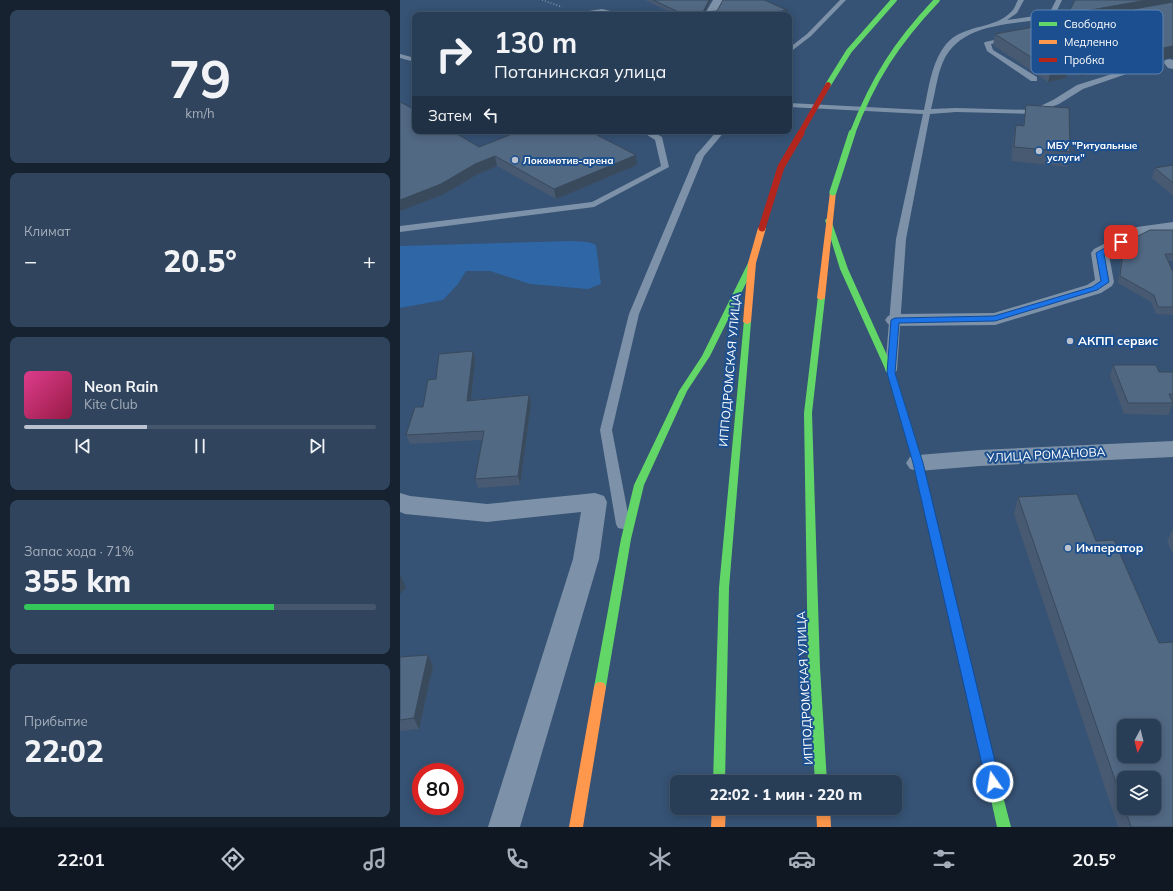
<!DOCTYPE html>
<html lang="ru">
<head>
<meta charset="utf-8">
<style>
	:root { --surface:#283e57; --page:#30455d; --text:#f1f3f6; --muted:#a5aeba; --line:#44576d; --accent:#b9c2ce }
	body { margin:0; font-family:Mulish,sans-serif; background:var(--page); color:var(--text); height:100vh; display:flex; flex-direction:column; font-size:15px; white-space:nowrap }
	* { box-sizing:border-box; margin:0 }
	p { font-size:13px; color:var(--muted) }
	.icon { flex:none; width:22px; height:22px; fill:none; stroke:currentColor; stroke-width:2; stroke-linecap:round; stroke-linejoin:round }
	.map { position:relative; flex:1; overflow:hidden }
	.drawer { display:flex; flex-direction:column; gap:10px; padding:10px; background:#162230; width:400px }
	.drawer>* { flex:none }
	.banner { position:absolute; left:12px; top:12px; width:380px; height:122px; border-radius:8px; box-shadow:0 2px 10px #0003,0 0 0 1px var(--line); background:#283e57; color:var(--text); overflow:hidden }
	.needle { width:26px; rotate:187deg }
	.tools { position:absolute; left:717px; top:719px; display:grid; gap:8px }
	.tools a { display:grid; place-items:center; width:44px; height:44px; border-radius:8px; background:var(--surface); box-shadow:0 2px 10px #0003,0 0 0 1px var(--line); font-size:20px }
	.speed { position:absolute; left:12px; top:763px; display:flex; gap:8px; font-size:20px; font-weight:700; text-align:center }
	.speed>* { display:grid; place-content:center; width:52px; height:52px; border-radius:50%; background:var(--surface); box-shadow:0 2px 10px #0003,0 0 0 1px var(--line); line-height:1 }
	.speed .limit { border:6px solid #d22; background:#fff; color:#111 }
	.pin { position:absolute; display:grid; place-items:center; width:34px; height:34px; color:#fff; margin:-17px; border-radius:8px; box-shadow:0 2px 6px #0006 }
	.me { position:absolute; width:44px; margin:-22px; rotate:347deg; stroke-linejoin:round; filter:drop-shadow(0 0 3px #0008) }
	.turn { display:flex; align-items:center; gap:14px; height:84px; padding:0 16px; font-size:18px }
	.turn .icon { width:52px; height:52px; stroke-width:2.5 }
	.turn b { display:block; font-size:28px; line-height:34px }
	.then { display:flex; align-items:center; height:38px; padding:0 16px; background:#0003; gap:8px; font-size:15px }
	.big { font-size:30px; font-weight:800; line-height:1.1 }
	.drawer .card { flex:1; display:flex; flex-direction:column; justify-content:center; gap:6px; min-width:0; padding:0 14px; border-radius:8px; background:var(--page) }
	.drawer .dial { align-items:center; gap:0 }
	.dial b { font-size:52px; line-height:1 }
	.song { display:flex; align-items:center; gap:12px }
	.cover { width:48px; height:48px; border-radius:6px; background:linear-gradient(135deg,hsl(330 70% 55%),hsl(340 70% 35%)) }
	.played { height:4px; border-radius:2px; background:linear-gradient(90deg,var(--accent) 35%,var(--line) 35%) }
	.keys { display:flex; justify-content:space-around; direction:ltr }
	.heat { display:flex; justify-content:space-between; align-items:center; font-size:22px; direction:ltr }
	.charge { height:6px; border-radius:3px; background:linear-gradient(90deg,#34c759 71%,var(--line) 0) }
	.trip { position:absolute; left:270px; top:775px; width:232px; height:40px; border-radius:8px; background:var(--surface); box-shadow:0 2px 10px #0003,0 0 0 1px var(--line); font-weight:800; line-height:40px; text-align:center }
	.tab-bar { display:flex; height:64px; justify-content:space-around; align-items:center; background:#101923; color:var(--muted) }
	.tab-bar .icon { width:28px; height:28px }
	.tab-bar .selected { color:var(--accent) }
	.tab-bar b { font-size:18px; color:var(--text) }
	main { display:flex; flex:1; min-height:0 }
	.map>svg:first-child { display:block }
</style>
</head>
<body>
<main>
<section class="drawer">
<div class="card dial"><b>79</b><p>km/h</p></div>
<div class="card"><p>Климат</p>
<div class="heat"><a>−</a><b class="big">20.5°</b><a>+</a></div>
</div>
<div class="card">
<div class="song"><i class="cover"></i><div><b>Neon Rain</b><p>Kite Club</p></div></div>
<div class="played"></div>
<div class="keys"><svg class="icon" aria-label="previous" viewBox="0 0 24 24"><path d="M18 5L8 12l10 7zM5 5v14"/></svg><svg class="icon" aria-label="pause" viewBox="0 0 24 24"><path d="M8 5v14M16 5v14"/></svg><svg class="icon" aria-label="next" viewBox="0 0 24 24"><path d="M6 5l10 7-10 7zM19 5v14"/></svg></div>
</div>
<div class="card"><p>Запас хода · 71%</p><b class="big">355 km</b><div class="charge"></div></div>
<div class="card"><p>Прибытие</p><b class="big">22:02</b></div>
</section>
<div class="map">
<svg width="773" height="827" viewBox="0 0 773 827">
	<rect width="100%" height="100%" fill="#365274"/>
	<path fill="#2f66a5" d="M171,241l17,1 8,3 5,39 -13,5 -58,-5 -40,-13h-24l-8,13 -15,16 -43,8v-62z"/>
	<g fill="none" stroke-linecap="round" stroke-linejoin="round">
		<path stroke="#7d92a8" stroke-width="1.5" stroke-dasharray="1 2" stroke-linecap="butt" d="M142,0l20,7"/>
		<path fill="#7d92a8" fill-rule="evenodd" d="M440,0h6l-35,36 -22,17v-5l18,-14z
			M618,0h6l-7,13 -10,7 42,-6 7,-14h6l-8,17c-38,9 -92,3 -111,45 -6,13 -8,33 -12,47l25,-1 76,2 21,-10 24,-15 51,-16h6l1,2 -52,18 -24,15 -26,10 -77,-2 -26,2 -24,125 -9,131 -2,3h-8l-2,-3 11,-131 27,-125 -134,-7v-4l135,7c5,-23 8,-52 25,-69 18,-17 47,-12 63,-30 3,-3 4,-8 6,-11z
			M608,37l3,2 -1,1 -19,4 2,6 44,27v4h-6l-44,-30 -3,-8 1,-1z
			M0,54l15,4v4l-15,-4z
			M241,131h10l11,6 7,30 -75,40 -194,25v-6l192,-24 69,-36 -6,-26z
			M317,131h8l-21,25 -65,158 -27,116 18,94 -2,4 -5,1 -5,-1 -2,-4 -16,-94 29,-116 67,-159z"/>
		<path fill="#7d92a8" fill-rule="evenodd" d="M313,0h12l-9,15h-12z
			M202,9l17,4 2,2h-47l2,-2z
			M770,59l3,1v9l-5,-1 -4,-5 1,-3z
			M773,222v10l-26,4 -38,19 5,27 -2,4 -11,7 -106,32 -100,1 -7,-2 -3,-4 3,-4 7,-2 99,-1 93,-28 8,-5 -4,-27 3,-4 43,-22z
			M773,441v16l-193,9 -62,5 -8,-2 -4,-6 4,-6 8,-2 62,-5z
			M0,493l10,3 77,8 108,-11 9,3 3,6 -8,57 -79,268h-32l85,-268 8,-47 -94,10 -82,-8 -5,-2z"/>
		<path fill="#63d668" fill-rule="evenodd" d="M428,218l3,2 17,49 47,104 28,90 27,115 -1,3 -4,1 -4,-1 -1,-3 -27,-115 -26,-90 -47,-104 -15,-49z
			M349,261h3l4,2 -46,93 -23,35 -43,94 -13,54 -25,148 -2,4 -4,1 -4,-1 -2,-4 27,-148 13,-54 45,-94 23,-35z
			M418,296h6l1,2 -13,115 8,254 7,115h-12l-7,-115 -4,-254z
			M344,320h6l1,2 -22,266 -4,194h-12l6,-194z
			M592,771l5,2 1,4 13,50h-14l-11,-50 1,-4z"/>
		<path fill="#ff974d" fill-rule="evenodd" d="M433,190l3,2 -11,106 -4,2 -4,-2 13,-106z
			M362,226l4,2 -10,35 -5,59 -4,2 -4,-2 5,-59 10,-35z
			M545,574l4,1 1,3 48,199 -1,4 -5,2 -5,-2 -1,-4 -46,-199 1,-3z
			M200,682l4,1 2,4 -23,140h-14l25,-140 2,-4z
			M312,808h14l-1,19h-14z
			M416,808h14l1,19h-14z"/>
		<path stroke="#63d668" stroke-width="5.5" d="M428,85l21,-34 45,-51
			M452,134c21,-55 45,-92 85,-134"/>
		<path stroke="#63d668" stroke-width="7" d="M433,192l19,-59"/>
		<path stroke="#b3261e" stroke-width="5.5" d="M400,134l28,-49"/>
		<path stroke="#b3261e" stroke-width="7" d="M362,228l19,-61 20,-34"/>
	</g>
	<path fill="#475a72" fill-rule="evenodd" d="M245,0h66l-6,12 82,2 -3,1h-108z
		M675,0h96v2l-92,74 -11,-7 -2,9 -18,4 -55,-37 2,-11 72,-13z
		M626,105l44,47 -3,15 -56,-6 2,-21 3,-15 7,1z
		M79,147l158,18 -81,34 -59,-33 -19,8 -34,20z
		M773,165v31l-21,-18 3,-10z
		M773,230v31h-5l5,11v43l-17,-1 -5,-12 -33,-19 4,-33 2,-7z
		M73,351l2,9 -4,40 58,-5 2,8 -11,82 -42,3 -3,-9 7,-39 -72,4 -4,-9 17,-28 13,-28z
		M713,365l46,7h14v33h-1l-3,10 -45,-1 -14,-38z
		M618,497l78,44 63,102 14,184h-55l-104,-313zM724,778l30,30h-30z
		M773,528v27l-6,-14z
		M28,655l5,11 -14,63 -19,2v-74z"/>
	<path fill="#394a5c" d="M309,0h2l-7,15 -1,-3z
		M747,0h24l-1,6 -104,19 2,-11z
		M387,10v4l-11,1v-3z
		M773,46v11l-94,19 2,-12z
		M669,66l-3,12 -18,4 3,-12z
		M236,155l1,10 -81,34 -2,-10z
		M95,156l2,10 -19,8 -34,20 -44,17v-11l75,-36z
		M73,351l2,9 -5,49 -3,-8z
		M129,395l2,8 -11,82 -2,-9z
		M1,576l5,12 -6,6v-17z
		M28,655l5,11 -14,63 -5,-11z"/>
	<path fill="#526984" stroke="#394a5c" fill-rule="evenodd" d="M253,0h56l-6,12 14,-1 6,-11h41l23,10 -11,2 4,3h-95z
		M675,0h72l-79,14z
		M773,2v44l-92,18 -12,-8v10l-18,4 -56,-36z
		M0,102l15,8v21h37l27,16 41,-16h69l47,24 -82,34 -59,-33 -20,8 -34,20 -41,16z
		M626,105l43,3 1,44 -56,-5 2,-22 8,1z
		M773,165v18l-18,-15z
		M750,230h23v24h-8l8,18v35h-15l-4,-12 -34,-19 4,-33z
		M73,351l-6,50 62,-6 -11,81 -43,3 9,-48 -78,4 9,-28h8l5,-27 8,-1 3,-25z
		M713,365h43l3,7h14v22h-4l4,9h-45z
		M677,494l19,47 18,-1 45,103 14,-1v185h-42l-6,-19h29v-30h-30v28l-106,-309zM724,726h30v30h-30z
		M28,655l-14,63 -14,2v-63z"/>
	<path fill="#1a73e8" stroke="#114b97" d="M721,239l3,1v3l-20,11 5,28 -12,8 -102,31 -96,2 -4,50 28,90 77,319 -2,4 -5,2 -5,-2 -2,-4 -73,-319 -26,-90 4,-53 4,-2 99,-2 98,-29 9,-6 -5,-28z"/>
	<g fill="#b9c2ce" stroke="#1b4f8f" stroke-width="1.5">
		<circle cx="639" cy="151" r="4"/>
		<circle cx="115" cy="160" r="4"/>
		<circle cx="670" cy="341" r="4"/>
		<circle cx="668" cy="548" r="4"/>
	</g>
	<g text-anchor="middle" stroke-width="4" stroke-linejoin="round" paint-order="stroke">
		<g font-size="10" font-weight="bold" fill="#fff" stroke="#1b4f8f" text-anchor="start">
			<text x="647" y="149">МБУ "Ритуальные<tspan x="647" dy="12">услуги"</tspan></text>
			<text x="123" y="164">Локомотив-арена</text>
		</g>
		<g font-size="12" font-weight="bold" fill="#fff" stroke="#1b4f8f" text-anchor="start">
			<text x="678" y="345">АКПП сервис</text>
			<text x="676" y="552">Император</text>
		</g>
		<g font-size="12" fill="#fff" stroke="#1b4f8f">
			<text transform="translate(330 370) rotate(-85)" y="4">ИППОДРОМСКАЯ УЛИЦА</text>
			<text transform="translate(646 455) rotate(-3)" y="4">УЛИЦА РОМАНОВА</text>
			<text transform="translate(405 688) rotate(-93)" y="4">ИППОДРОМСКАЯ УЛИЦА</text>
		</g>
	</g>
	<rect x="631" y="10" width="132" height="64" rx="6" fill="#1b4f8f" stroke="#5f84b1" stroke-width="1"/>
	<rect x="639" y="22" width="18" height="4" fill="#63d668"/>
	<rect x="639" y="40" width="18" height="4" fill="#ff974d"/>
	<rect x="639" y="58" width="18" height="4" fill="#b3261e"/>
	<g font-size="11" fill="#fff">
		<text x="664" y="28">Свободно</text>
		<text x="664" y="46">Медленно</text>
		<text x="664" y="64">Пробка</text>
	</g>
</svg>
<div class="tools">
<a><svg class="needle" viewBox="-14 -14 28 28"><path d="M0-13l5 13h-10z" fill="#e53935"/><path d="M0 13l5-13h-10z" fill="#a5aeba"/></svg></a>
<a><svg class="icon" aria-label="layers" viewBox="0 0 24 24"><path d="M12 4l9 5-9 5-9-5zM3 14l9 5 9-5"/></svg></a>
</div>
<div class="speed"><div class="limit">80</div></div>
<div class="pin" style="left:721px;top:242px;background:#d93025"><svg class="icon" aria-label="arrive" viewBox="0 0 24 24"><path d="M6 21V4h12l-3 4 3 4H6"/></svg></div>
<svg class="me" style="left:593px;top:782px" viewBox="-20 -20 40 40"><circle r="17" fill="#1a73e8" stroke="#fff" stroke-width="3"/><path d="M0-11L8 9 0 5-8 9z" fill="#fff"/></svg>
<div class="trip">22:02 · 1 мин · 220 m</div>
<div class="banner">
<div class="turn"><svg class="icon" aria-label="right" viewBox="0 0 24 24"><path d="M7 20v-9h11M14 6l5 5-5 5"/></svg><div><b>130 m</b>Потанинская улица</div></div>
<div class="then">Затем<svg class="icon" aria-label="left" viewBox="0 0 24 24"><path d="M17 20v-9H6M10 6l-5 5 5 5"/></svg></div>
</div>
</div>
</main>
<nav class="tab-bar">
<b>22:01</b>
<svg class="icon selected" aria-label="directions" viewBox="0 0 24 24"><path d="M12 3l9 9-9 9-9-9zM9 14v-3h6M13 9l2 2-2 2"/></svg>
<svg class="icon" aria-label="music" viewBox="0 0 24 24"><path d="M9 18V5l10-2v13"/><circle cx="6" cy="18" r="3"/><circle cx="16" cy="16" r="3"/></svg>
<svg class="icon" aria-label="phone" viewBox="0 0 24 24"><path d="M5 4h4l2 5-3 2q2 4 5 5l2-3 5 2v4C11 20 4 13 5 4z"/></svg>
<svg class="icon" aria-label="climate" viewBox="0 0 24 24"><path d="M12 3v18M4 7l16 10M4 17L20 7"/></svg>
<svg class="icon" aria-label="car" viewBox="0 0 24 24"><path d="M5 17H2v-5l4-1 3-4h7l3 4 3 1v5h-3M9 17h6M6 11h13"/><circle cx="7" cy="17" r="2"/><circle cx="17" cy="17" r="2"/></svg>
<svg class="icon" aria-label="filters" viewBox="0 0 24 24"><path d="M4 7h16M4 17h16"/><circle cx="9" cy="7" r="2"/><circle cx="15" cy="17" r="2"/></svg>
<b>20.5°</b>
</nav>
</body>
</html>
